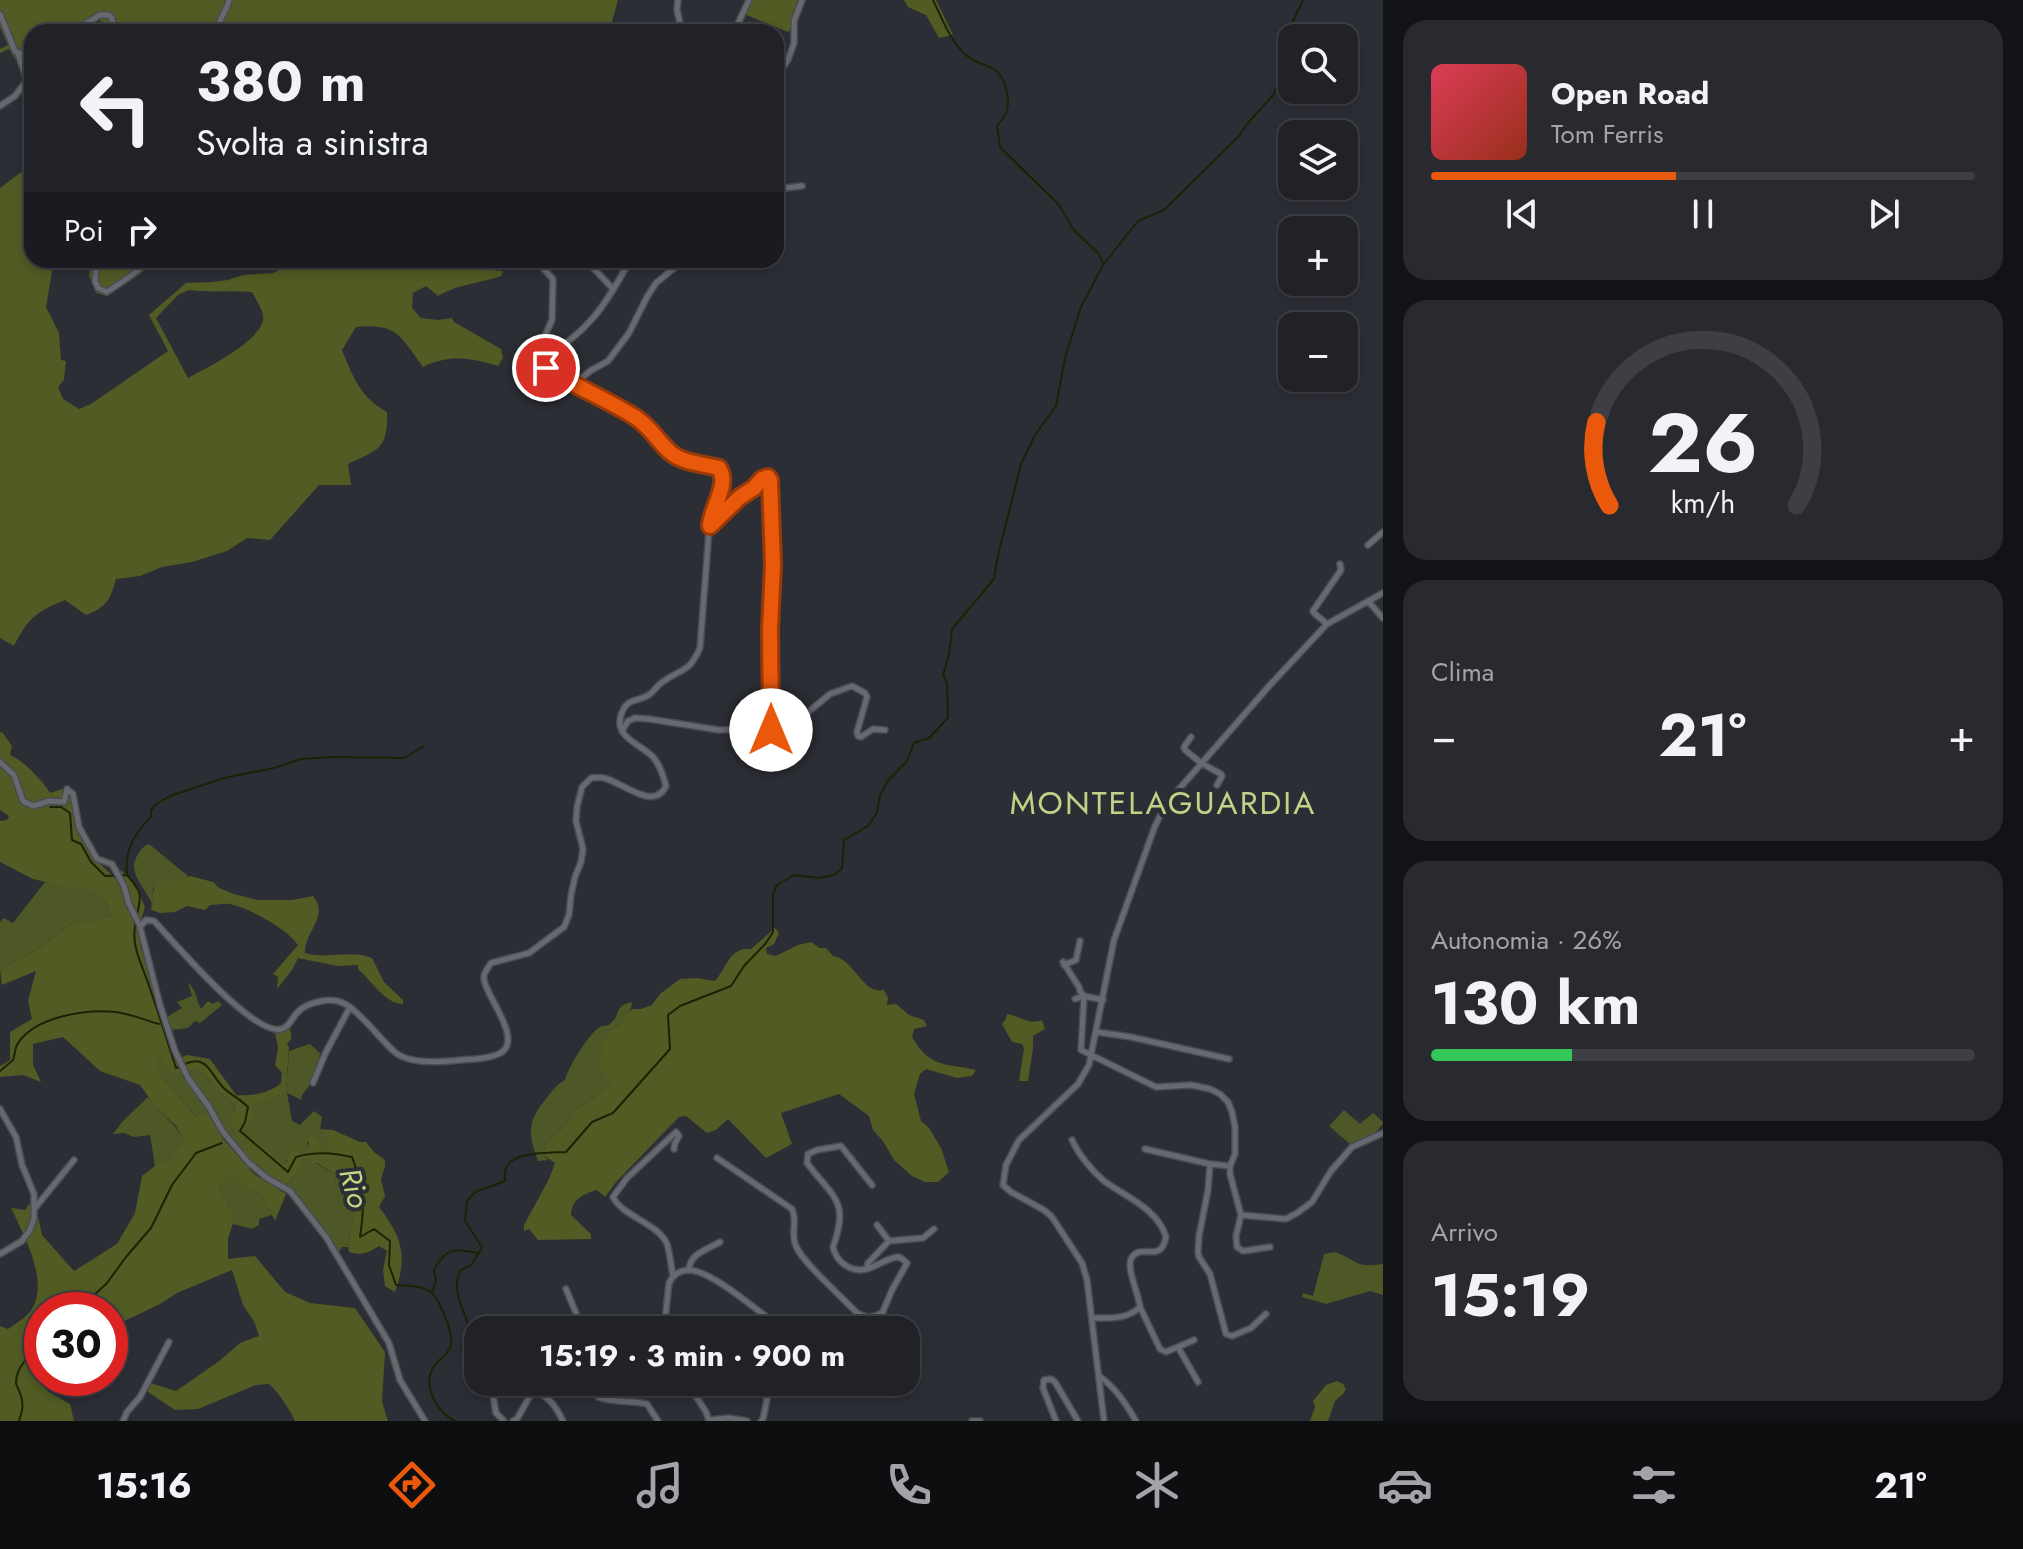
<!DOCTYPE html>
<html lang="it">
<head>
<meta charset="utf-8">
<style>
	:root { --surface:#212228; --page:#292a30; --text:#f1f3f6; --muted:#a2a4a8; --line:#3e3f45; --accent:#ea580c }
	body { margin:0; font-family:Jost,sans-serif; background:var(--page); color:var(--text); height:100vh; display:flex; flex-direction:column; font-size:30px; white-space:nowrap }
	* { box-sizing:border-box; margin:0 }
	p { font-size:26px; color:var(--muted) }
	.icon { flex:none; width:44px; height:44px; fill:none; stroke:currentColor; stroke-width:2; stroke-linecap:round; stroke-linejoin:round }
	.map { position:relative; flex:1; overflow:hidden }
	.details { display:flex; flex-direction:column; gap:20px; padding:20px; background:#121316; width:640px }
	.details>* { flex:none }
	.top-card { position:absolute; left:24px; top:24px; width:760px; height:244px; border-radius:24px; box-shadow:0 4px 12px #0003,0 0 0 2px var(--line); background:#212228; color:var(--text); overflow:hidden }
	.fabs { position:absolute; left:1278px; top:24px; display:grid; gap:16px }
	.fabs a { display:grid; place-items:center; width:80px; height:80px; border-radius:16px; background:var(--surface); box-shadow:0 4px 12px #0003,0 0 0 2px var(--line); font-size:40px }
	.speed { position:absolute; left:24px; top:1292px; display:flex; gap:16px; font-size:40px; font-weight:700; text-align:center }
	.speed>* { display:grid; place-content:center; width:104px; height:104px; border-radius:50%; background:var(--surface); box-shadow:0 4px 12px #0003,0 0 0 2px var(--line); line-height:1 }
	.speed .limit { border:12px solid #d22; background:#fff; color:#111 }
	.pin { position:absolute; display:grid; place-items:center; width:68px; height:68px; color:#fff; margin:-34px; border:4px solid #fff; border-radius:50%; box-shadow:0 2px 8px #0007 }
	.me { position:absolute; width:88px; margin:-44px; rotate:0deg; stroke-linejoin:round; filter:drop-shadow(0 0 6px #0008) }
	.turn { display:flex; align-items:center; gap:28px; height:168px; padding:0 40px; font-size:36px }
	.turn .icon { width:104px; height:104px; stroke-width:2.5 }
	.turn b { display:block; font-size:56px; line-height:68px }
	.then { display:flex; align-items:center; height:76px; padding:0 40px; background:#0003; gap:16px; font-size:30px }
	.big { font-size:60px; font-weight:700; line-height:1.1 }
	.details .tile { flex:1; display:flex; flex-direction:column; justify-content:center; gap:12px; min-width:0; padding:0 28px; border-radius:24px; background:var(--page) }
	.details .dial { align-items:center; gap:0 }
	.dial svg { height:208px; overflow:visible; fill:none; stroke:var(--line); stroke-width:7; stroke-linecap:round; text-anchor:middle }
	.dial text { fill:var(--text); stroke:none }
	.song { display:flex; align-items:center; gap:24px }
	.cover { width:96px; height:96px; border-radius:12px; background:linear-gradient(135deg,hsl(350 70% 55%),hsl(10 70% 35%)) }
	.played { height:8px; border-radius:4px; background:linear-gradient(90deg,var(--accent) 45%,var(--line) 45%) }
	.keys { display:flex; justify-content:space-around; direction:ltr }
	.heat { display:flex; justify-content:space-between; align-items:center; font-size:44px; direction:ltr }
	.charge { height:12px; border-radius:6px; background:linear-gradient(90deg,#34c759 26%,var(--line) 0) }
	.trip { position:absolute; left:464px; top:1316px; width:456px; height:80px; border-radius:24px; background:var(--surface); box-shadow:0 4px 12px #0003,0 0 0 2px var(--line); font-weight:700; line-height:80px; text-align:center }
	.dock { display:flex; height:128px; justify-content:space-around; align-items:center; background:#0d0e10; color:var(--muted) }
	.dock .icon { width:56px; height:56px }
	.dock .current { color:var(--accent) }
	.dock b { font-size:36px; color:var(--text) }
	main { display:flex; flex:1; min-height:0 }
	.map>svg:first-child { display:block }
</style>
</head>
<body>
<main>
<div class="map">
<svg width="1383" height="1421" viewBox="0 0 1383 1421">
	<rect width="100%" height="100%" fill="#2c2e35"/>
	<path fill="#4e5826" d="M149,844l39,32 -16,10 -19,3 -1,15c-6,-15 -24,-31 -16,-46 4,-8 6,-11 13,-14z
		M45,882l41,7 17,9 10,18 -44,9 -28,22 -41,23v-48l4,-4 9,5z
		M188,982c10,11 7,15 13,27l7,-8 5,3 5,-3 4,4 -22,18 -5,-2 -7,7 -17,2 -4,-13 15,-9 -5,-6 15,-6z
		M632,1002c-1,15 -11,23 -23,29l1,51 -9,11 -24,16 -15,20 -16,13 -3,13 5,5 -10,1c-10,-27 -11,-40 8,-62 6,-8 10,-14 19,-19 3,-12 24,-47 35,-53 6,-3 6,1 11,-4 10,-8 2,-17 21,-21z
		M310,1044l10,9c-2,11 -4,24 -11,33 -3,4 -6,7 -8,11l1,3 -15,-7 5,28 8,4 14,-14 8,6 -2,12 8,13v8l-5,2 -16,-11 1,8 -4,5h-3l-4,-7 -14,18 -36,-22 -9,4 -13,-13 -40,-64 18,3 15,18 18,15 -3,5 53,-19 3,-41z
		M159,1051l18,23 3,-5 28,42 -10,8 -38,-45 -6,-13z
		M148,1097c12,16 27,26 36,43l-15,19 -14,7 -5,-31 -16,2 -10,-4 -11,1 10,-13z
		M1344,1110l16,14 13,-11 10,9v2l-9,10 -24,10 -21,-18z
		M301,1158h6l28,17 1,9 19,17 -7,46h-6l-4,6 -11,-19 -35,-45 -6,-4 8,-8z
		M233,1172l11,15 18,8 10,20 -13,4v6l-7,4 -19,-5 2,-7 -16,-30z
		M1334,1252c23,7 20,17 49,12v31l-13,-4 -44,13 -24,-7 1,-4 10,3 11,-42z"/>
	<path fill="#515b23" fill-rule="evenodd" d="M0,0h618l-9,32h-505l-4,-13 -27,13h-41v19l-17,8 -6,-10 -9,4v-4l8,-4 -8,-18z
		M753,0h47l-10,30 -2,2 -44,-18z
		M904,0h32l17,35 -14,3 -13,-23 -18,-8z
		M32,164v96h25l-5,12 -6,35 13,26 2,27 5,1 -2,19 -6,7 5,12 16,10 12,-5 77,-53 -19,-36 37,-32 25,-1 17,-2 15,-5 30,-2 26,-13h158l6,8 40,3 -2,5c-21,7 -43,8 -63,20l-12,-10 -13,7 -1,15 9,10 17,2 14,-2 2,4 47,27 2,9 -5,8c-28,-8 -48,-12 -75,1 -23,-31 -25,-44 -67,-40l-14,23c11,27 18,47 45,62 1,38 -9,38 -39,52l3,21h-32l-49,55 -23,-2 -20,13 -35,11 -30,5 -22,9 -24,3c-6,21 -9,28 -30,36l-21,-15c-29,12 -37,18 -51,46l-14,-8v-450zM189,290c21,3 42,0 63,2 3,6 10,16 11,23 4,24 -57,53 -75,63l-32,-60 22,-23z
		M93,260h62l-15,14 -33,22 -11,-3 -7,-18z
		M2,732l10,14 -2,9c13,5 33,26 40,38l12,-4 8,5 7,31 17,33 22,21 5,-9 15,16 9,21 -6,20 1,17 20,69 20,56 -2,5h-6l-13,-22 -4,9 5,13 37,44 11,-7 15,28 31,35 32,20 -11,27 -13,-26 -18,-8 -11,-14 -14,14 16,30 -7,22v20l27,-3 30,36 25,11 45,5 30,44 -3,50 6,19h-93c-5,-11 -16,-28 -26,-37l-13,1 -58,24 -23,1 -27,-18 -1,-7 3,-2 26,8 42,-29 22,-19 19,-7 -5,-15 -11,-16 -11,-35 -55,23 -17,11 -50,24v-18h-68v68h20l-15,13 23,13 4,17h-74v-95l8,3c7,-5 19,-12 24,-20 17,-29 -8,-73 -21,-101l14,2 9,-13 8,38 32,36 43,-27 18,-31 7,-37 13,-10 14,-7 15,-19 -8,-14 -21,-20 -15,-21 -40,-14 -37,-34 -30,7v21l8,17 -18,-7 -23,2v-11l10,-6v-28l22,-13 -4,-18 8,-30 -34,14 -2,-15 41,-23 28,-22 44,-9 -10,-18 -17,-9 -23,-3 -30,-7 -33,-17v-41l7,-1 2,-4 -9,-6v-77z
		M190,876l23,6 6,6 15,6 24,6h34l21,-4c17,20 -9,36 -8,57 23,7 45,-4 67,5l12,24 19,18v4c-18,0 -32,-24 -45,-35v-4l-20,1 -40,-8 -6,12 -15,19 1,-12 -5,-3 25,-29c-11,-16 -49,-37 -68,-41 -6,-1 -14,1 -20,1l-5,5 -18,-4 -12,6 -15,1 -9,-3c3,-17 -1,-26 18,-33l4,8 5,-5z
		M775,928l4,5 -5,11 -8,4 1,6 9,2 22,-11 13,-3 9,6h6l7,8c22,3 29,39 51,34l4,8 -1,7 9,-1 13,11 15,5 3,6 -13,3 -2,8c18,31 33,26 64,33l-4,6 -15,2 -31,-9 -6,5 -6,20 7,27 8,7 12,20 8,24 -11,10h-13l-13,-6 -18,-16 -11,-19 -10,-11 -4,-14 -30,-22 -58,19 11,31 -26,14 -38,-39 -12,11 -9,3 -21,-17 -7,1 -62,64 -12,16 -8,-7c-15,4 -25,10 -26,25l20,19v5l-53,1 -9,-11 -5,2v-6l25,-46 6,-16 -12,-8 3,-13 16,-13 15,-20 24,-16 9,-11 -10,-14 2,-24 7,-13 9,-5 14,-17h9l11,-4 8,-11 20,-15 16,-1 19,3c12,-13 14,-34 36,-32z
		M1007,1014c13,2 21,11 35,6l3,9 -12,7v12l-5,33h-9l5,-33 -2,-4 -10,-2 -10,-18 4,-5z
		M288,1027l3,5v7l-4,5 2,3 -3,45 -30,12 -6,1 4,10 -7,12 -13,2 -3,-11 5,-12 -18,-15 -15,-18 -18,-3 -5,-12 7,-3 23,4 26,36c15,1 33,-1 45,-12l1,-10 -7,-8 3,-17 -3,-16z
		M320,1129l13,1 27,12h6l8,10 11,8v6l-4,13 4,17 -6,11c23,30 29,49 16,85l-10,-6 -2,-16 4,-19 -8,-5c-11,7 -17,10 -30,6l-1,-5 7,-46 -19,-17 -1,-9 -18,-12h-6l-4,-5h-5c-1,11 -8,19 -16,27l-28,-15 -21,-23 10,-4 8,-7 28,29 4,-4 3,-10 7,-5 4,8h3l4,-5 1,-13c7,1 11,8 14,15l5,-1v-8z
		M1337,1381l6,3 3,5 -3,5 -8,7 -7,20h-18l5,-14 -2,-6 13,-16z"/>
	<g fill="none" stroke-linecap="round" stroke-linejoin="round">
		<path stroke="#1d2205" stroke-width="2" d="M933,0c9,18 17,41 33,55 8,8 19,9 28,14 11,7 16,29 13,41 -1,6 -6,11 -10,16l3,21 59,58 14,24 26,25 4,9
			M50,807h11l9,6 2,27 9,4 10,18 14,14 22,-1c15,17 15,19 10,40
			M127,874c-3,-22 8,-42 24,-57v-7l5,-6 7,-4 10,-5 51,-17 50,-10 27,-9 31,-2 72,1 20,-12
			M136,921c-6,23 5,41 12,62 10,28 19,57 28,85l3,-1
			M185,1064c24,-11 26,14 41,26 7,6 15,10 22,17l-3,15 -5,9 48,41 8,-15c20,-6 36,-4 56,0 12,31 13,48 8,80l14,-8 16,12 -1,24 7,20c11,1 28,0 36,8 8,8 22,41 19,52 -3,10 -9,11 -15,19 -16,19 0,48 19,57
			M0,1071l13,-11c2,-5 2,-13 5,-17 18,-27 69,-34 98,-31 15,2 28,8 43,12
			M432,1292l4,-11 -2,-11c12,-23 21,-21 45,-17l3,-6 -17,-26 2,-20 8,-9 30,-11c0,-5 -1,-9 1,-13 6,-17 45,-15 60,-16l26,-30 21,-9 57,-64 -2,-34 12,-9 51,-20 13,-20 22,-23 7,-11v-38l4,-9 17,-10 25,3 15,-3 8,-7 2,-28 24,-14 9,-13 3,-18 7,-13 20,-21 7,-18 15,-5 19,-20 -1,-35 -4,-8 6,-20 3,-26 42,-50 4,-24 23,-91 14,-29 21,-29 9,-48 16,-51 22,-42 35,-44 26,-11 75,-74 9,-13 26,-29 12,-28 5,-40 12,-26
			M88,1310l2,-11 17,-16 19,-26 25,-29 21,-43 24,-32 26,-10
			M462,1349v-4l9,-10c-4,-22 -21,-42 -11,-64l12,-7 6,-10
			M19,1421c3,-9 5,-16 2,-25 0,-2 -5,-11 -5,-13 0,-15 13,-30 26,-35"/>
		<g stroke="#494b50" stroke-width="8">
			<path id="minor" d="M678,0l-1,10 5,22
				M0,14l15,37 7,3 10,-3
				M72,32l28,-17h9l3,3 2,14
				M219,32c-2,-13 8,-20 10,-32
				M734,32l15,-32
				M776,77l12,-17 6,-17v-22l8,-21
				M0,106l15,-10 12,-16 -9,-26
				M776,189l26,-3
				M97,260l-2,21 3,7 9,4 25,-17 17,-15
				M501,260l40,6 12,13 -1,41 -13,29 -1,11
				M586,260l27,29
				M539,360c47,-25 66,-53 91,-100
				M575,384l15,-13 18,-10 21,-28 18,-36 9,-14 28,-23
				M711,525l51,-46 6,-2 2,3 3,85 -3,64 1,101 2,5 4,2 6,-4 47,-39 22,-8 13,7 2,4 -10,35 1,4 3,1 12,-8 12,1
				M1368,545l15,-13
				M1368,601l15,17
				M1327,624l-13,-11 -1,-2 28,-41 -1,-6
				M622,731l6,-10 7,-3 14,1 70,11 22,-1 5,5 -1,4 -10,7
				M1191,737l-7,10 1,3 16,13 20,11 1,2 -5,9
				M0,762l14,13 9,26 10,5 16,-5 15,1 3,-13 6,5 6,33 18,32 15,5 12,22 5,18 11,22
				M1063,962l16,25 1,4 4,5 -9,3
				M1064,965l12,-5 4,-19
				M1103,1000l-19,-4 -3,54 75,37 35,-2 19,4 10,5 8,8 4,10 3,15v27l-5,12v8l11,41 45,4 11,-6 15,-11 19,-31 21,-24 31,-14
				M1097,1032l34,5 98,22
				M313,1083l12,-29 25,-47
				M0,1109l16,28 6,28 12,29v24l-4,12 -8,11 -22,13
				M1072,1140c7,15 20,31 32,41 22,16 54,28 62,56 -5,27 -24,6 -34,20 -7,10 7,37 8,50 -13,13 -31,11 -48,11
				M1145,1149l65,15 20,2
				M717,1158l75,51c6,13 -2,25 4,37 6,16 46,51 60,66 11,7 17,6 27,0
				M1210,1164l-2,26 -9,46 -1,16 1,5 11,17 16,60 6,2 19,-8 15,-14
				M872,1185l-31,-39 -24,4 -9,4 -1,9c26,35 43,37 26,84 3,15 18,26 34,22 10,-3 19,-10 30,-12l4,1 6,5 -15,27 -17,40
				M35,1208l39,-48
				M1241,1215l-5,21 1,11 6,4 27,-4
				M877,1225l12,16
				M867,1269l1,-6 21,-22 34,-3 11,-9
				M689,1270c0,-16 19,-21 31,-28
				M673,1276c-2,-10 -3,-23 -6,-32 -9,-21 -44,-27 -54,-47l14,-19 49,-46 3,4 -4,7 -1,6
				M566,1289l17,41
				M1140,1307l20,42 6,3 28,-12
				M664,1330l5,-47c4,-8 10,-13 20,-13 25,1 73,46 96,60
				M1178,1347l20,35
				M476,1375l-3,-14 5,-3
				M1099,1376c16,11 27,28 37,45
				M491,1382l5,31 8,8
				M592,1382l6,15c15,6 33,3 49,7l11,17
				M687,1382l19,30 3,9
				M709,1420l20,-2 18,3
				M123,1421l4,-9 13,-15 29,-55
				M425,1421l-25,-41 -11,-37 -63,-106 -36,-46 -23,-13 -18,-15 -26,-31 -14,-25 -21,-29 -13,-27 -15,-46 -20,-78 6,-7 8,1c20,21 100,116 127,108 9,-2 11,-12 17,-17 9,-10 33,-15 45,-9 9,4 16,12 23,19 10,10 19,22 30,31 14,11 47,9 65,7 13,-1 30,-1 41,-8 20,-15 -17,-57 -18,-73 -1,-6 4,-11 7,-16l38,-10 35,-26 5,-12 2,-20 4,-18 6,-15 2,-13 -7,-28 1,-14 5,-20 9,-9c2,0 11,-1 13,0 18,4 50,34 62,8 -3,-11 -6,-21 -13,-29 -12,-13 -39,-19 -32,-42 6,-19 17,-12 29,-21 5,-4 8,-10 14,-13 18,-13 25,-8 36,-33l10,-131 12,-32 1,-11 -4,-6 -29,-6 -14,-6 -6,-4 -18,-22 -16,-12 -77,-42 -21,-16
				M513,1421l4,-2 14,-25 4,-2c14,3 22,17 28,29
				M761,1421l2,-2 4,-20 -6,-17
				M972,1421h8
				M1056,1421l-13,-33 1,-8 7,-1 4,3 23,39
				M1104,1421l-17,-141 -5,-17 -30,-46 -8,-7 -33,-18 -8,-7 3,-20 13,-25 59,-56 11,-19 25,-125 41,-114 11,-22 104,-119 57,-61 56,-31"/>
		</g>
		<use href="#minor" stroke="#666970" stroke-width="5"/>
	</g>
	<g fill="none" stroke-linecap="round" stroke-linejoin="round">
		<g stroke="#983908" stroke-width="20">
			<path id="route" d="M546,368c28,18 60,31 89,49 16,10 22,24 36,36 12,10 33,11 48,15 11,17 -8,39 -9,58l30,-29 14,-9 8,-9 6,-2 2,3 3,85 -3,64 1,101"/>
		</g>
		<use href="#route" stroke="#ea580c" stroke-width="14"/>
	</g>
	<g text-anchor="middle" stroke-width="8" stroke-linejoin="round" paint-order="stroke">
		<g font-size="30" font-style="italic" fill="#c5d682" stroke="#2c2e35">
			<text transform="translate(354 1188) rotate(74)" y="10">Rio</text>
		</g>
		<g font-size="32" letter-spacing="2" fill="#c1d185" stroke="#2c2e35">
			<text x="1163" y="814">MONTELAGUARDIA</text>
		</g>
	</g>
</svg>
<div class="fabs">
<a><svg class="icon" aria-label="search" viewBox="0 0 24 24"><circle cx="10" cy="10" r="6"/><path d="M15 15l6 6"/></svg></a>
<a><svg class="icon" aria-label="layers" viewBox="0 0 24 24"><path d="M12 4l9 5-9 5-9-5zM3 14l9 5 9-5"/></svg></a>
<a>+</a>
<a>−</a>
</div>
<div class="speed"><div class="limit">30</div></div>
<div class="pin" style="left:546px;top:368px;background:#d93025"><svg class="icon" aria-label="arrive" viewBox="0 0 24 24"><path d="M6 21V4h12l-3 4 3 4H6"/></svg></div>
<svg class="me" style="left:771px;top:730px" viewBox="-20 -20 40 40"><circle r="19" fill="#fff"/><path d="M0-13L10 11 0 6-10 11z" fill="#ea580c"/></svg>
<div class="trip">15:19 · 3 min · 900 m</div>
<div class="top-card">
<div class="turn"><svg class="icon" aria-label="left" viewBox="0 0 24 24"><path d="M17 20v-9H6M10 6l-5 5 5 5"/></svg><div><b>380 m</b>Svolta a sinistra</div></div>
<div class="then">Poi<svg class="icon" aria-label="right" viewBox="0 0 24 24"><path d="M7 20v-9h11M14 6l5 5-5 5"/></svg></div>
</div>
</div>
<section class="details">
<div class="tile">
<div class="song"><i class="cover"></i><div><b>Open Road</b><p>Tom Ferris</p></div></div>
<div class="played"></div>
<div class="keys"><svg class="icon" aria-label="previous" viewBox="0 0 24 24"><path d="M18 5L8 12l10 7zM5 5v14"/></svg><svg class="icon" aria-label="pause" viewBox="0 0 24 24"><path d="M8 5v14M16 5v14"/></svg><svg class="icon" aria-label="next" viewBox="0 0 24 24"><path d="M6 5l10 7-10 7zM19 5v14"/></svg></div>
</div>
<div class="tile dial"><svg viewBox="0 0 100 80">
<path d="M14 69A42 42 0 1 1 86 69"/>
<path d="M14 69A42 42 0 0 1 9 37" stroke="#ea580c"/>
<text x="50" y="56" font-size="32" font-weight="700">26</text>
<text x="50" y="72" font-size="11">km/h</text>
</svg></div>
<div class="tile"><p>Clima</p>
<div class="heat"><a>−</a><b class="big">21°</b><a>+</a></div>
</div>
<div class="tile"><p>Autonomia · 26%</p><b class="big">130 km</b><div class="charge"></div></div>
<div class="tile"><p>Arrivo</p><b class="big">15:19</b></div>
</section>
</main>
<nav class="dock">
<b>15:16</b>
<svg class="icon current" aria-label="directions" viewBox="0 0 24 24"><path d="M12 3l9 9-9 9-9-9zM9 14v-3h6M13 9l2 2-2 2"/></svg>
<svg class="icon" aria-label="music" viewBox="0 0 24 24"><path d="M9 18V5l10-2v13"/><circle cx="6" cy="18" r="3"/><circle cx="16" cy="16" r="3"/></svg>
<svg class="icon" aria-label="phone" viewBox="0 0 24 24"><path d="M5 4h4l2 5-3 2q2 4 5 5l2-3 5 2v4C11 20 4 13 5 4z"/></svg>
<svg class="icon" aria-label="climate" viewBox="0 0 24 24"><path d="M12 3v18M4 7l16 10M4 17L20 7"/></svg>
<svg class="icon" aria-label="car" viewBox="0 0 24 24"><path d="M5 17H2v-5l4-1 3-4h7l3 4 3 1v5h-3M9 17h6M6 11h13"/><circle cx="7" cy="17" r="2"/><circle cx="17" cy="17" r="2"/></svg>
<svg class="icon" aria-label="filters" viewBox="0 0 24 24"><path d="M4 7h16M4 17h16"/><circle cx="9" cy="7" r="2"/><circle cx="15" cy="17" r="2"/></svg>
<b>21°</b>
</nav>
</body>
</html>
